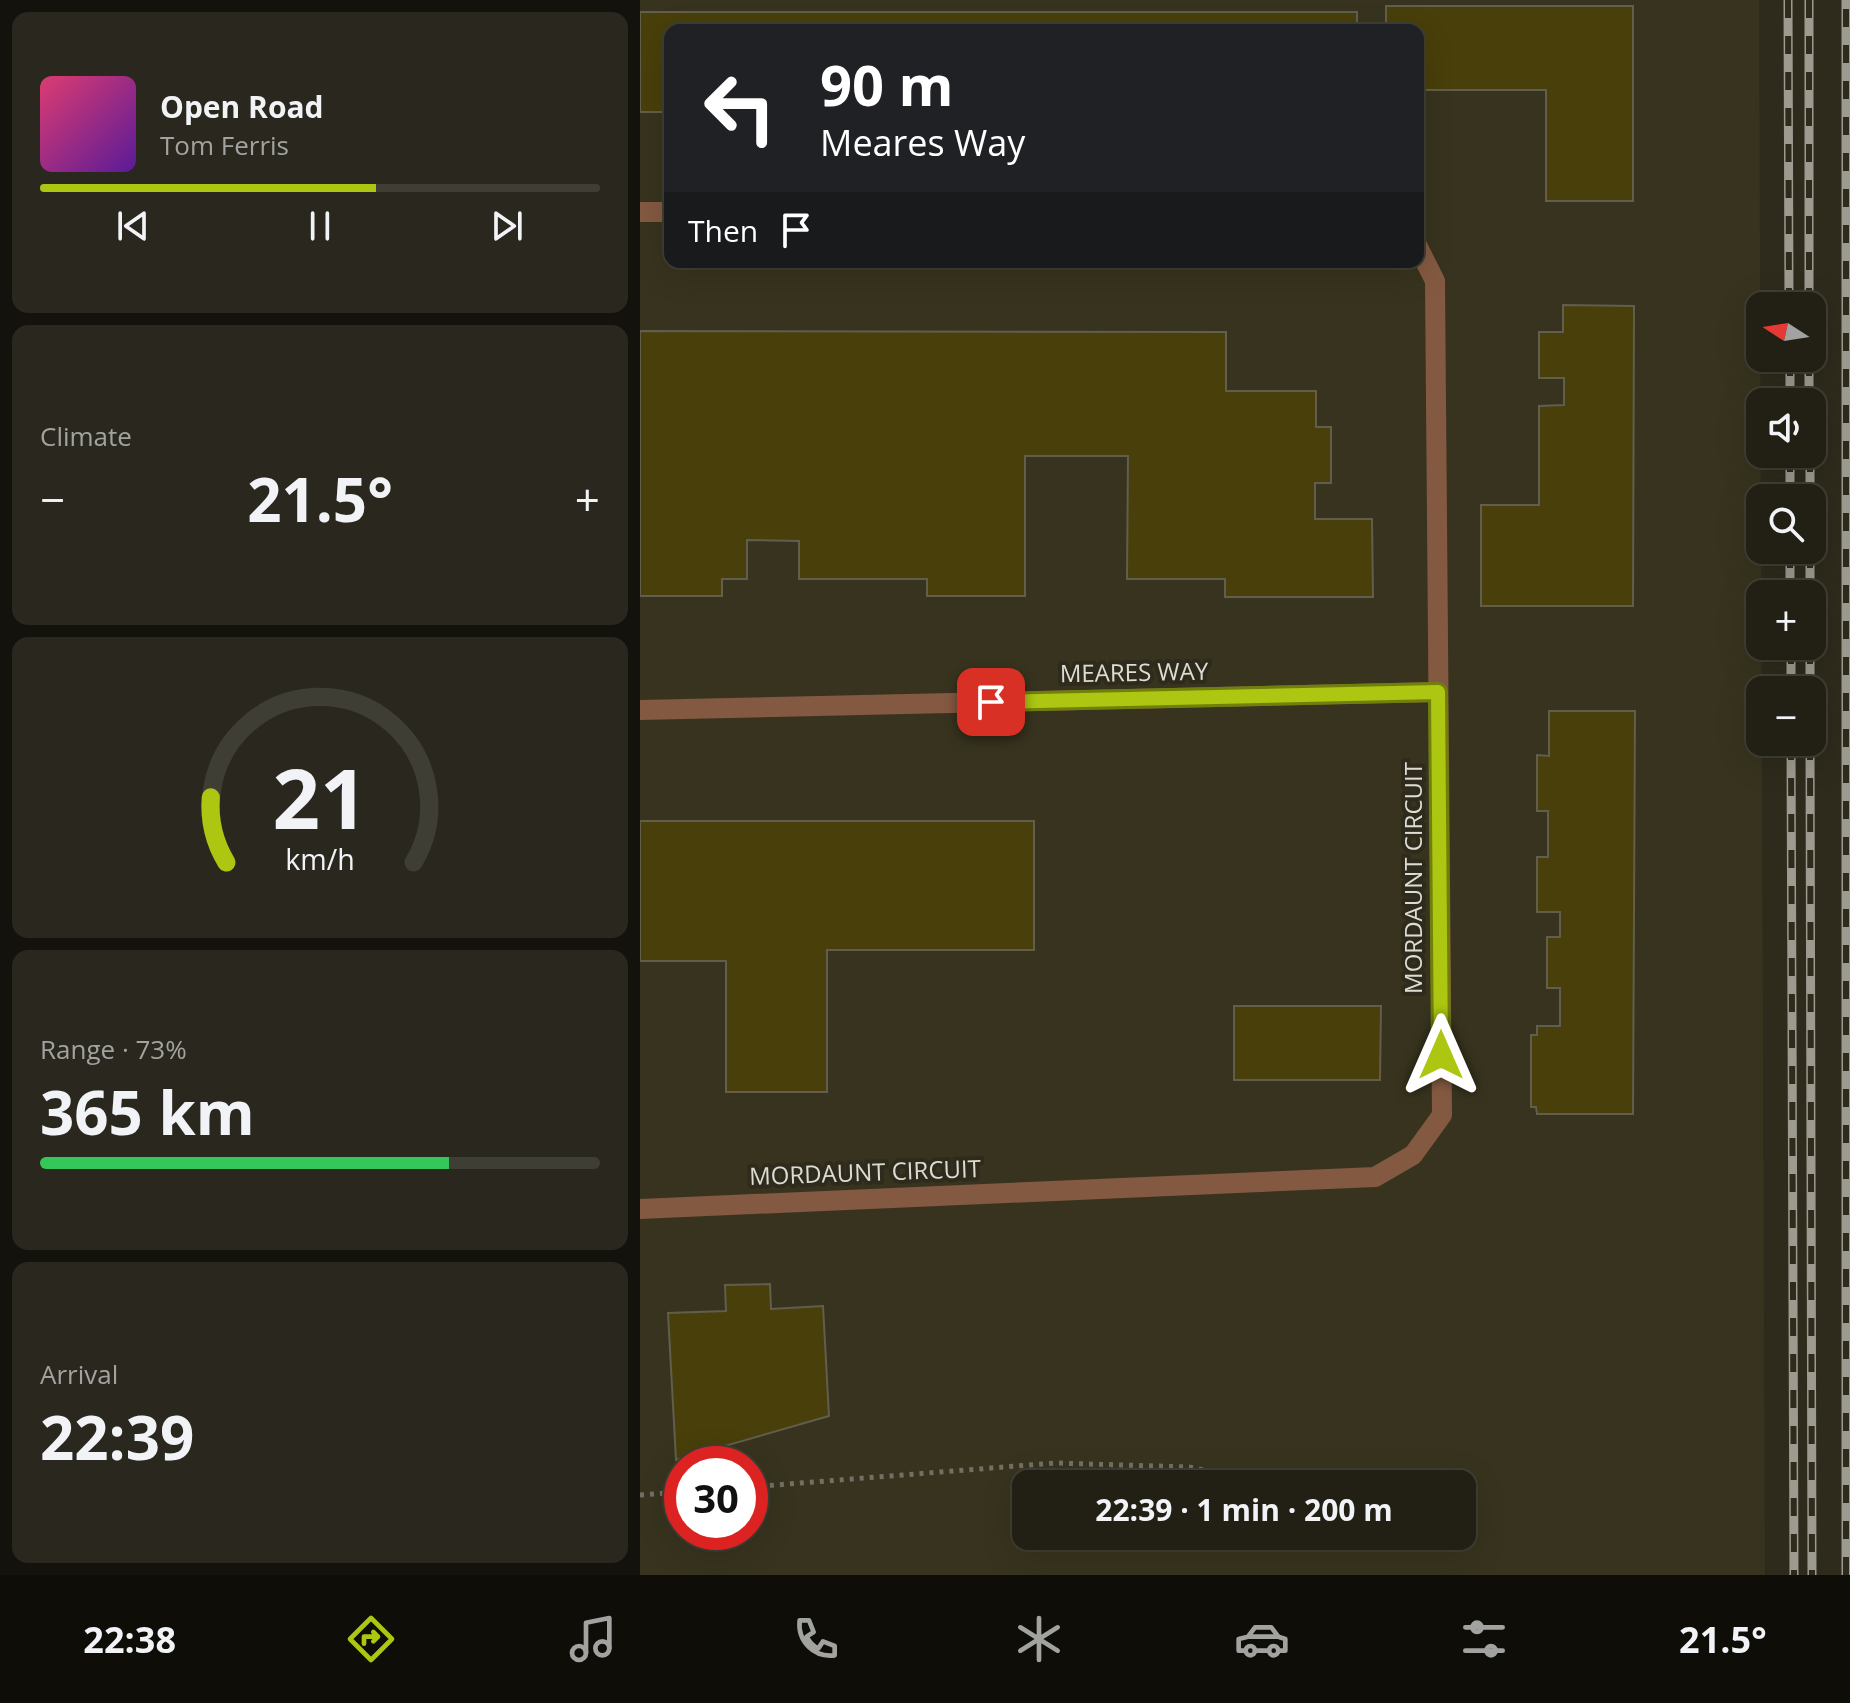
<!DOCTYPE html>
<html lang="en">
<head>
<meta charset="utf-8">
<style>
	:root { --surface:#222015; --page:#2a281e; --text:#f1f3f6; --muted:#a2a3a0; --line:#3f3e34; --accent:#acc611 }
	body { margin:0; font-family:"Open Sans",sans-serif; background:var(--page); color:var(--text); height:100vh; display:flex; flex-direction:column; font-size:30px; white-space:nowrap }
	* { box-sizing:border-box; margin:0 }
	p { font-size:26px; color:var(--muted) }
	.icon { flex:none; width:44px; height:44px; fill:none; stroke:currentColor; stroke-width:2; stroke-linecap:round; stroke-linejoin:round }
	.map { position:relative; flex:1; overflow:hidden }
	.panel { display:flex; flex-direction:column; gap:12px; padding:12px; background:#13120c; width:640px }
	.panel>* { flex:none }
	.guide { position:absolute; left:24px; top:24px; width:760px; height:244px; border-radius:16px; box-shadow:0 8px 32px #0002,0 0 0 2px var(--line); background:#202124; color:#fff; overflow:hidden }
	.needle { width:52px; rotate:282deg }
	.fabs { position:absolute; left:1106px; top:292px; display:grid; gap:16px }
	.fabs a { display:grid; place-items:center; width:80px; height:80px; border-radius:16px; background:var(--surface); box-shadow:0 8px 32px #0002,0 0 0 2px var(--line); font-size:40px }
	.speed { position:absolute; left:24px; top:1446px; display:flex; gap:16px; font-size:40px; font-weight:700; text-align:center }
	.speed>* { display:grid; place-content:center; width:104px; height:104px; border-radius:50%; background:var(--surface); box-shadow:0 8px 32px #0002,0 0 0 2px var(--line); line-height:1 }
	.speed .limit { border:12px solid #d22; background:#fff; color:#111 }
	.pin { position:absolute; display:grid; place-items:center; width:68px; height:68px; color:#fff; margin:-34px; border-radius:16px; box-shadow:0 4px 12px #0006 }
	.me { position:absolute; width:88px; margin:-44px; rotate:0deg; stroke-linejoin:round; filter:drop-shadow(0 0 6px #0008) }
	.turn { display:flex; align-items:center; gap:28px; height:168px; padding:0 24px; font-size:36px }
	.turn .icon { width:104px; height:104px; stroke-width:2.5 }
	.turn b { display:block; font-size:56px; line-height:68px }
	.then { display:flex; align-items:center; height:76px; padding:0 24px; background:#0003; gap:16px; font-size:30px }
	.big { font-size:60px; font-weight:700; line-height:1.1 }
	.panel .widget { flex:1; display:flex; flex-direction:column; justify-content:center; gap:12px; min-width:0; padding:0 28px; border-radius:16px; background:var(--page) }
	.panel .dial { align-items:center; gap:0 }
	.dial svg { height:208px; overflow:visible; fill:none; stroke:var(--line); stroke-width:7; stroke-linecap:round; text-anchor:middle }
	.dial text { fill:var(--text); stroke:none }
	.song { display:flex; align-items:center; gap:24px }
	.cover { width:96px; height:96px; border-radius:12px; background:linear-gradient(135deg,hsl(340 70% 55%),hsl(270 70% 35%)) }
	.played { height:8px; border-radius:4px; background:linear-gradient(90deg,var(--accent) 60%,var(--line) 60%) }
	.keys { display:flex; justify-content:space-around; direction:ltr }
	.heat { display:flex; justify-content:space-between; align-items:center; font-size:44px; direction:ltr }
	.charge { height:12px; border-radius:6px; background:linear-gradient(90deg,#34c759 73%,var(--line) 0) }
	.trip { position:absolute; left:372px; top:1470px; width:464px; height:80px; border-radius:16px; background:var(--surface); box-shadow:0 8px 32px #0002,0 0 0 2px var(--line); font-weight:700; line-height:80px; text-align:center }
	.tab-bar { display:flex; height:128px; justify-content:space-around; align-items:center; background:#0e0d08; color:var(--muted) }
	.tab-bar .icon { width:56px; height:56px }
	.tab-bar .on { color:var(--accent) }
	.tab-bar b { font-size:36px; color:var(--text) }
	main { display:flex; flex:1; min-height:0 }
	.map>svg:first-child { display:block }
</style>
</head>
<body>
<main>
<section class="panel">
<div class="widget">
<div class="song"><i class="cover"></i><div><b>Open Road</b><p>Tom Ferris</p></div></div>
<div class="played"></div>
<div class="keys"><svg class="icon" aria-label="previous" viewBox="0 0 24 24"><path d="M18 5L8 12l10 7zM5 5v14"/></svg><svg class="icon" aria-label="pause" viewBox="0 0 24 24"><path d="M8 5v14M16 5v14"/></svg><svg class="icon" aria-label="next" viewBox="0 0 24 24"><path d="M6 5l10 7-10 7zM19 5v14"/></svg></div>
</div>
<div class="widget"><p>Climate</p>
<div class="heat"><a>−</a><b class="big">21.5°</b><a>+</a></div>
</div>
<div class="widget dial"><svg viewBox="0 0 100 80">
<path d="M14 69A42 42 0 1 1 86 69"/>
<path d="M14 69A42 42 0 0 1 8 44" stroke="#acc611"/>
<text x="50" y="56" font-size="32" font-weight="700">21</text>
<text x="50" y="72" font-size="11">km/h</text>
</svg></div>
<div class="widget"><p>Range · 73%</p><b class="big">365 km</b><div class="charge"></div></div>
<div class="widget"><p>Arrival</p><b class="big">22:39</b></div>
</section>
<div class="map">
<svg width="1210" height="1575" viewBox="0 0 1210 1575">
	<rect width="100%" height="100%" fill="#2e2b1c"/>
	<path fill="#37331e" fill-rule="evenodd" d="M0,0h1119l6,1575h-1125zM30,30h748v232h-748zM42,1464h68v68h-68zM386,1484h436v52h-436z"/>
	<path fill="#483f0a" stroke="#615e4e" stroke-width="2" d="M746,6h247v195h-87v-111h-128v-60h-32z
		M0,12h717v18h-687v82h-30z
		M923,305l71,1 -1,300h-152v-101h58v-99l25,-1v-27h-25v-46h24z
		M0,331l586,1v59h90v36h15v56h-16v36h57l1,78h-148v-18h-98l1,-123h-103v140h-98v-17h-128v-38l-52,-1v39h-25v17h-82z
		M909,711h86l-2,403h-96l-1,-7h-5v-72h6v-9h23v-38h-13v-51h13v-25h-23v-55h11v-46h-11v-56l12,1z
		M0,821h394v129h-207v142h-101v-131h-86z
		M594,1006h147l-1,74h-146z
		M130,1284l1,25 52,-3 6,110 -153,44 -8,-147 58,-2 -1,-26z"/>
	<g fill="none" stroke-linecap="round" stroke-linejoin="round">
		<path stroke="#727063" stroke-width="5" stroke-dasharray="4 6" stroke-linecap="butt" d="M110,1487l305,-24 134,4 82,17
			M0,1495l42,-3"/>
		<path stroke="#835941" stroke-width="20" d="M0,212h30
			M0,710l798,-18
			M0,1209l735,-32 38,-22 29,-40 -7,-834 -17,-34"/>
		<g stroke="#9d9b90" stroke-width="9">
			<path id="rail" d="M1148,0l1,306
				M1169,0v306
				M1150,358v44
				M1169,358v44
				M1150,454v44
				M1170,454v44
				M1150,550v44
				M1170,550v44
				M1151,646v44
				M1170,646v44
				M1151,742l3,833
				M1170,742l2,833
				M1206,1575v-1575"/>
		</g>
		<use href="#rail" stroke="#2e2b1c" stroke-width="6" stroke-dasharray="18" stroke-linecap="butt"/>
	</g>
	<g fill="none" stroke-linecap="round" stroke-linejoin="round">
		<g stroke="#70810b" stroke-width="20">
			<path id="route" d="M351,702l447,-10 3,363"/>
		</g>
		<use href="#route" stroke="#acc611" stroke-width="14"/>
	</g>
	<g text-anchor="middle" stroke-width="8" stroke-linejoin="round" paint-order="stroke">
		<g font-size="24" fill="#dddcd3" stroke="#2e2b1c">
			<text transform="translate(494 673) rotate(-1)" y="8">MEARES WAY</text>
			<text transform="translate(774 878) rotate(-90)" y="8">MORDAUNT CIRCUIT</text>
			<text transform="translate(225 1173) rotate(-2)" y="8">MORDAUNT CIRCUIT</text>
		</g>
	</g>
</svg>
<div class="fabs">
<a><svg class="needle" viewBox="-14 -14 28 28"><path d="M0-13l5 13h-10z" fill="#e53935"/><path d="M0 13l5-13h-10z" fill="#a2a3a0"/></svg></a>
<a><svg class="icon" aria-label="sound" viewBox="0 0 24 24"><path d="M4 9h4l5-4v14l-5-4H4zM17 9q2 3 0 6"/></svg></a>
<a><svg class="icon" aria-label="search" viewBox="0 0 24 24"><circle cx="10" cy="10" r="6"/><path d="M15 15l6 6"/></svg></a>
<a>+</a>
<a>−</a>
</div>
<div class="speed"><div class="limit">30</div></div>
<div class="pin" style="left:351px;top:702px;background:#d93025"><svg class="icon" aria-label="arrive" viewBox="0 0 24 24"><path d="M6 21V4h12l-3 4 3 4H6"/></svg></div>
<svg class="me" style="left:801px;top:1055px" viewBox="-20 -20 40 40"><path d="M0-17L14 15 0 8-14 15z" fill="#acc611" stroke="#fff" stroke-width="4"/></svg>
<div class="trip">22:39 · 1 min · 200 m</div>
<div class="guide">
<div class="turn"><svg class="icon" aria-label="left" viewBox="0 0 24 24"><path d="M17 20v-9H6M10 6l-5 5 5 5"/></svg><div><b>90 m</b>Meares Way</div></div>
<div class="then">Then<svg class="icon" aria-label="arrive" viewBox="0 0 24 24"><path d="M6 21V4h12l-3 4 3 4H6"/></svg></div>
</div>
</div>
</main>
<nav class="tab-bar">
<b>22:38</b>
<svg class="icon on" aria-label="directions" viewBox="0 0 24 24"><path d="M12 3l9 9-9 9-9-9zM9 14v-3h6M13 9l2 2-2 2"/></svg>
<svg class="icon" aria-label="music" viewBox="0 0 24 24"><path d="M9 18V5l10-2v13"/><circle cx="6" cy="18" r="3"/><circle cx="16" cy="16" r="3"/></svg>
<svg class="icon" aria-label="phone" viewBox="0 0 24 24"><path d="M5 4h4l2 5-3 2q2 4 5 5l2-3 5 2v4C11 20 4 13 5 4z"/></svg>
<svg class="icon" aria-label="climate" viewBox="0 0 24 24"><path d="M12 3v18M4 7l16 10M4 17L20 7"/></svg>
<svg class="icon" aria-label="car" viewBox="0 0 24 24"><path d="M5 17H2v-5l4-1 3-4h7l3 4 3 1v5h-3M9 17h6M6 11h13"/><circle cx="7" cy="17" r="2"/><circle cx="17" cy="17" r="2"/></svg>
<svg class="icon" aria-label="filters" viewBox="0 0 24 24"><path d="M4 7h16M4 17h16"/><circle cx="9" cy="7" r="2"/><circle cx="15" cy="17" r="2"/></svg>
<b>21.5°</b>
</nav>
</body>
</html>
